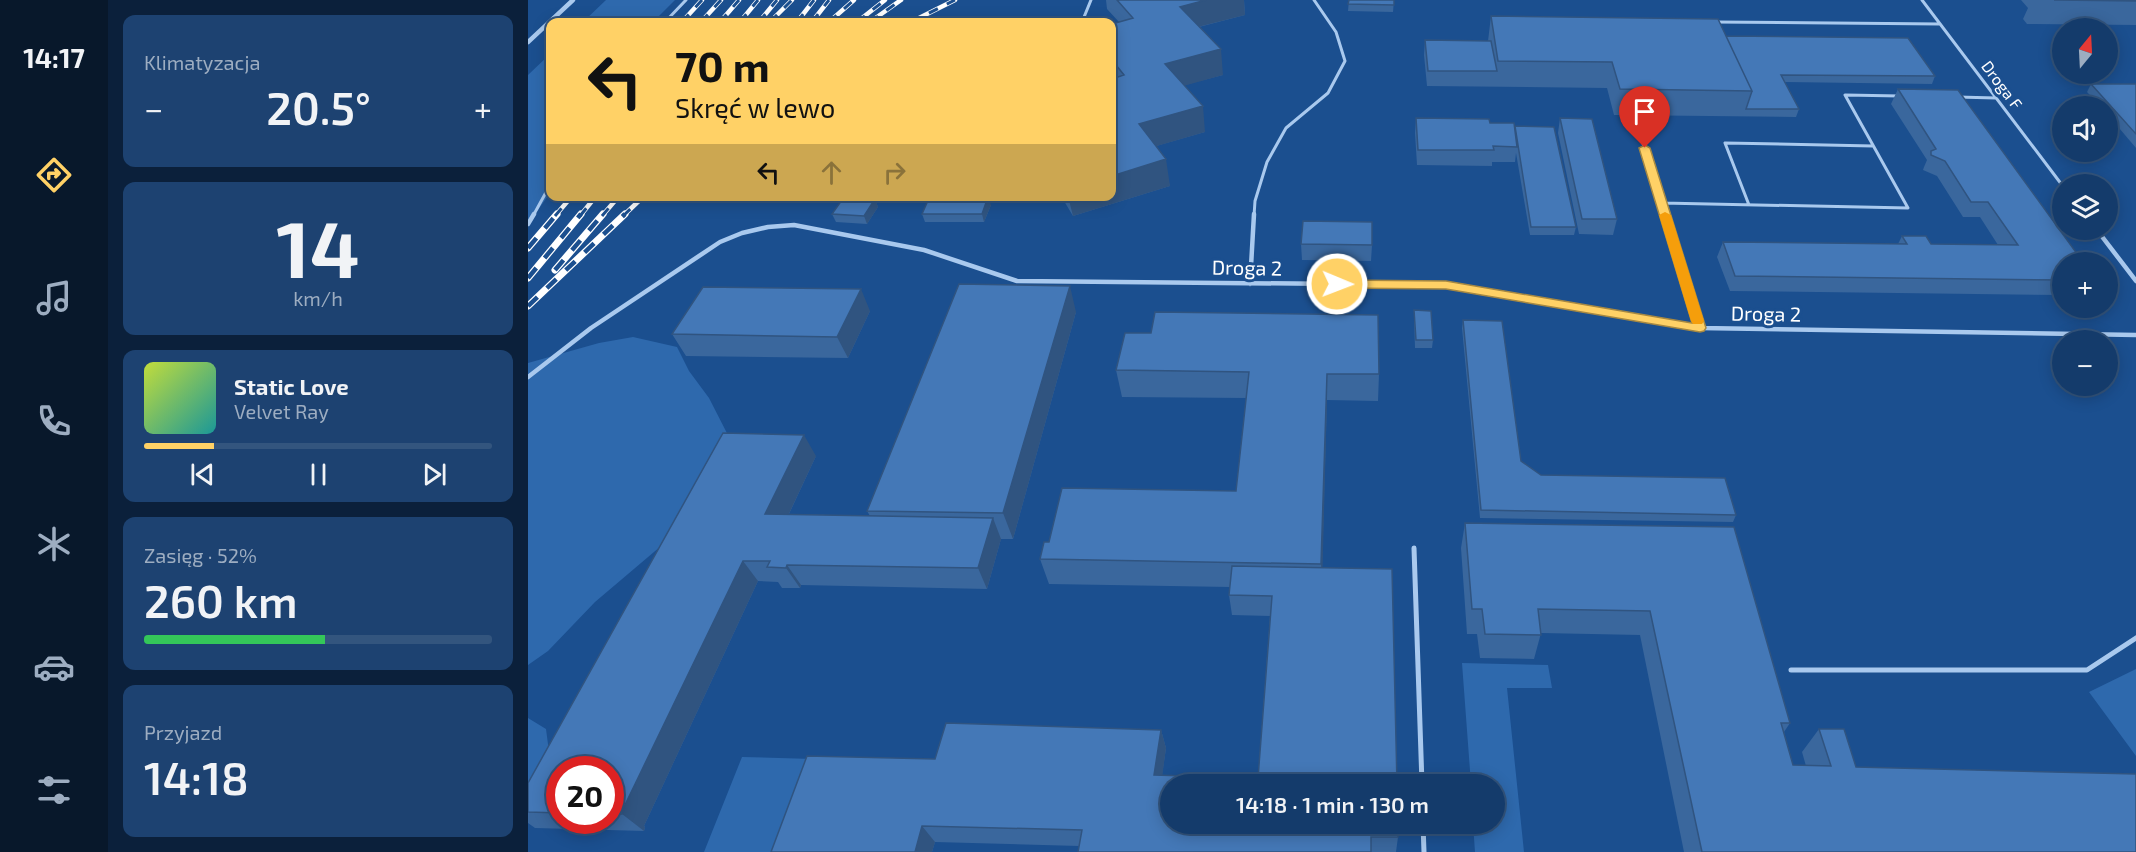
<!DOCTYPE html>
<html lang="pl">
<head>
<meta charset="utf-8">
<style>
	:root { --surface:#143b6b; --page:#1d4271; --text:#f1f3f6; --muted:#9dadc1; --line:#33557e; --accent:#ffd166 }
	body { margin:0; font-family:"Exo 2",sans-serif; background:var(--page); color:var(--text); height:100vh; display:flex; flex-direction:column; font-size:22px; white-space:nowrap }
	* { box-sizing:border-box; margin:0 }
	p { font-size:20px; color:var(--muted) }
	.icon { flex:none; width:33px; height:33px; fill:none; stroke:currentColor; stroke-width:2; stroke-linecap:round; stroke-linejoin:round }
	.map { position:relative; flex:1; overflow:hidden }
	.sheet { display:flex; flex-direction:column; gap:15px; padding:15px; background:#0b203b; width:420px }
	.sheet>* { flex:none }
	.guide { position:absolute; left:18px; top:18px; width:570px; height:183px; border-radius:12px; box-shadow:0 3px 15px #0003,0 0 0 2px var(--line); background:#ffd166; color:#111; overflow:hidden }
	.needle { width:39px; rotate:18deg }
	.buttons { position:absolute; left:1524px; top:18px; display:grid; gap:12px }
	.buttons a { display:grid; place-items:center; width:66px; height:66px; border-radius:50%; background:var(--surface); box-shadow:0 3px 15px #0003,0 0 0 2px var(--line); font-size:30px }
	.speed { position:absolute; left:18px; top:756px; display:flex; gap:12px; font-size:30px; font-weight:700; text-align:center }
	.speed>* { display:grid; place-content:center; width:78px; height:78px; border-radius:50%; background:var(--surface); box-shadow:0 3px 15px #0003,0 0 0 2px var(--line); line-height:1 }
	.speed .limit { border:9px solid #d22; background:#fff; color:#111 }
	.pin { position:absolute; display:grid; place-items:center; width:51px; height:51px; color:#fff; margin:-62px -26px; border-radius:50% 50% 50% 0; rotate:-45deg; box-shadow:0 0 6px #0007 }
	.pin .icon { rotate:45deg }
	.me { position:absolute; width:66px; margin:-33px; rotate:91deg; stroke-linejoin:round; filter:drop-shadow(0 0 4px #0008) }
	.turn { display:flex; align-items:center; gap:21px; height:126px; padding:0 30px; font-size:27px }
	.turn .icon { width:78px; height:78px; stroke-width:2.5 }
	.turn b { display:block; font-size:42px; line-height:51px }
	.lanes { display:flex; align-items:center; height:57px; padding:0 30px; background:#0003; justify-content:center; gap:30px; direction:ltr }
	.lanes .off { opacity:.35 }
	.big { font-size:45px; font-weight:600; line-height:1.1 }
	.sheet .tile { flex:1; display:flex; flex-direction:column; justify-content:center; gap:9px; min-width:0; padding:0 21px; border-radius:12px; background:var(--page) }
	.sheet .dial { align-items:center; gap:0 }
	.dial b { font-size:78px; line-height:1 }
	.song { display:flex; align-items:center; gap:18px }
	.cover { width:72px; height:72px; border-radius:9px; background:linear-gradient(135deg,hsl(70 70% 55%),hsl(180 70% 35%)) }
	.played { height:6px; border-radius:3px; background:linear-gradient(90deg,var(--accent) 20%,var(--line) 20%) }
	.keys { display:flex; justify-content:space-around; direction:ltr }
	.heat { display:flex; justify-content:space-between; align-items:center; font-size:33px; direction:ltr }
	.charge { height:9px; border-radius:4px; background:linear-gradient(90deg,#34c759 52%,var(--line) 0) }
	.trip { position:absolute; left:632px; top:774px; width:345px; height:60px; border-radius:30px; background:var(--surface); box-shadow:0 3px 15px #0003,0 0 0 2px var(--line); font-weight:600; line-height:60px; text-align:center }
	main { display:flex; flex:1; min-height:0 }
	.dock { display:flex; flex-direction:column; width:108px; justify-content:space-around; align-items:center; background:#08182b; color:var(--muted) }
	.dock .icon { width:42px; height:42px }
	.dock .active { color:var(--accent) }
	.dock b { font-size:27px; color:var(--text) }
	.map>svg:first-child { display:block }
</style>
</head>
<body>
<main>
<nav class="dock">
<b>14:17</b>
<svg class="icon active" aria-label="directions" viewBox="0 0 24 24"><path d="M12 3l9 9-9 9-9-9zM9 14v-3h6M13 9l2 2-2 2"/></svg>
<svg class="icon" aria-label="music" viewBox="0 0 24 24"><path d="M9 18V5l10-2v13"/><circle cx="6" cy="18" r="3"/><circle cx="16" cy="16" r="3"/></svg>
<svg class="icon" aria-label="phone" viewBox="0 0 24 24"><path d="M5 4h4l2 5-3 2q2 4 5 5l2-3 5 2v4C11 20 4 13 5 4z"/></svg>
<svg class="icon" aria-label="climate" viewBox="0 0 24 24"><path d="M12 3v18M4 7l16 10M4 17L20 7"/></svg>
<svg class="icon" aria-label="car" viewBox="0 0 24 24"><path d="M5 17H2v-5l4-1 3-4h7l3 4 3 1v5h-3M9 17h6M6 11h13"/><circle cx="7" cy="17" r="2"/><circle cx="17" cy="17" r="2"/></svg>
<svg class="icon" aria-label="filters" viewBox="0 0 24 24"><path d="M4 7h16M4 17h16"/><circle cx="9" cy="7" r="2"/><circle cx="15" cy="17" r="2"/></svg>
</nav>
<section class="sheet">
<div class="tile"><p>Klimatyzacja</p>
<div class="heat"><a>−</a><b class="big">20.5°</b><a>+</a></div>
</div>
<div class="tile dial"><b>14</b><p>km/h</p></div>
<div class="tile">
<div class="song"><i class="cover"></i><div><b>Static Love</b><p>Velvet Ray</p></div></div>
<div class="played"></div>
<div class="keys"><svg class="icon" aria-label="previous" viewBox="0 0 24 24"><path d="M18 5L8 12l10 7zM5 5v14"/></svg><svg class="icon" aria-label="pause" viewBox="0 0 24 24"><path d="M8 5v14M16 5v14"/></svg><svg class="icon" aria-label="next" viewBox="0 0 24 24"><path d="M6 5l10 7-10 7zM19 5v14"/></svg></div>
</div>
<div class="tile"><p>Zasięg · 52%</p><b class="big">260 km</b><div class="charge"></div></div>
<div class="tile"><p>Przyjazd</p><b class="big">14:18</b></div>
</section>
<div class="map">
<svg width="1608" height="852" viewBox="0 0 1608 852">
	<rect width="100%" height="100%" fill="#1b4f8f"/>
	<path fill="#2e69ad" d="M78,0h69l-22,22h-70z
		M22,54v139l-22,31v-149z
		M105,337l44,10 12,24 20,27 23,45 -58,92 -79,67 -47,49 -20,14v-302l71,-20z
		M934,663l86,2 4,23h-45l17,164h-49l-2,-28h21v-40h-23z
		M1608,669v87l-47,-64z
		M0,718l18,11 5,38 -23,45z
		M214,757l71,2 -34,93h-75z"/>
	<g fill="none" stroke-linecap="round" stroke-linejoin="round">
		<path stroke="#a9c9ee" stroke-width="3" d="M1394,0l140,185
			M137,22l21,-22
			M554,22l9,-22
			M1187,22l225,2
			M1429,97l39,1
			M1111,130l26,86
			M1134,203l246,5 -63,-113 55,1
			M1221,205l-24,-62 148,3
			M5,216l17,-31
			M726,216l1,-15 12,-39 19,-34 42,-35 17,-32 -9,-29 -22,-32"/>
		<path stroke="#a9c9ee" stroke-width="4.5" d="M1137,214l35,114
			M0,224l6,-10
			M1569,230l39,51
			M722,284l4,-70
			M0,377l63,-49 129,-86 22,-9 26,-6 26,-2 130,25 93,31 429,4 254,43 436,7"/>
		<path stroke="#a9c9ee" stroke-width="5" d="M886,548l8,236
			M1263,670h296l49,-32
			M895,824l1,28"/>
		<path stroke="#a9c9ee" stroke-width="4.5" d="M0,42l45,-42"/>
		<g stroke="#fff" stroke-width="4.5">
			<path id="rail-far1" d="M154,22l20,-22
				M173,22l20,-22
				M192,22l19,-22
				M212,22l18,-22
				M231,22l18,-22
				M242,22l22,-22
				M269,22l17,-22
				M284,22l17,-22
				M301,22l25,-22
				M329,22l28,-22
				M342,22l31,-22
				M383,22l44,-22
				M27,216l17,-20
				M52,216l16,-20
				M74,216l17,-20
				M95,216l21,-20"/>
		</g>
		<g stroke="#fff" stroke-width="7">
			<path id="rail" d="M0,248l29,-34
				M27,270l48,-56
				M0,278l53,-64
				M0,306l97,-92"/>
		</g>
		<use href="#rail-far1" stroke="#1b4f8f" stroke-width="3" stroke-dasharray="10" stroke-linecap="butt"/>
		<use href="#rail" stroke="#1b4f8f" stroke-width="4.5" stroke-dasharray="13" stroke-linecap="butt"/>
	</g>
	<path fill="#3a679d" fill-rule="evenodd" d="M578,0h138l1,15 -46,12 24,48 -39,10 21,47 -49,14 14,40 -97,30 -12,-20h51v-172l7,-2 -12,-13z
		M821,0h45l-1,12 -45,-1z
		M1493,0h115v25l-109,-1 -4,-5 5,-11z
		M963,16l235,20 209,40 -3,8 -147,-2 14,27 -3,8 -182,-2 -7,-27 -180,-2 -3,-31 1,-15 63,1z
		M1563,84h45v64l-28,-33v-9h-8l-13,-14z
		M1370,89l164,173v33l-332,-4 -13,-34 6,-15 175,2 4,-8 29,8 67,1 -18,-28h-17l-26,-41 -14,-6 1,-3 3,-7 -36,-56z
		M888,118l74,5 25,3 61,101 -2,8h-44l-14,-82 -1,9h-23v4l-75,-1 -2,-32z
		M1032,118l57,101 -4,16 -34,-1 -21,-101z
		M267,196h127l-2,5 -45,-1 3,7 -11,17 -31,-2 -4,-8 10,-14 -46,-1z
		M463,205l-7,17h-59l-3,-8z
		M773,244l71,1 -1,16 -69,-1z
		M886,310l19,30 -1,8h-17l-1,-30z
		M342,311l-22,47 -162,-2 -14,-22z
		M548,312l-63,227h-12l-14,50 -186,-4 -1,3h-18l-4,-6 -20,-1 -114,245 1,1 -1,4 -109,-3 -7,-5v-40l288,-327 -27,58 81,2 -3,-5zM32,770h50v50h-50z
		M935,320l58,141 20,14 195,40 -3,7 -253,-4 -18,-190z
		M588,370l263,4 -1,27 -51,-1 -5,168 76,269 -2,15h-318l1,-6 -144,-4 -3,10h-161l164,-93 226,-29 5,18 -4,27 96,3 12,-162 -38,-1 -3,-20 1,-8 -181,-3 -9,-25 9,-17 187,-51 10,-93 -124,-1z
		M937,523l269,4 56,196 -6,9 9,33 13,1 -4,-14 17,-23 37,38 280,85h-452l-44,-217 -99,-2 -7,26 -54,-1 -3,-24h-10l-6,-86z"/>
	<path fill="#305480" d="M678,0h38l1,15 -63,16 -2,-24z
		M693,49l2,26 -54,15 -4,-26z
		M675,106l2,26 -62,18 -4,-26z
		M638,159l4,27 -97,30 -5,-20h44v-20z
		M460,197l3,8 -7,17 -2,-8z
		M347,199l3,8 -11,17 -3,-8z
		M542,286l6,26 -63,227 -10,-26z
		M333,289l9,22 -22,47 -11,-21z
		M799,374v26l-5,189 -1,-25z
		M276,435l12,21 -37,79 -14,-21z
		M465,518l8,21 -14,50 -9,-21z
		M215,561l15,20 -114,245 1,1 -1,4 -22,-17v-3z
		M259,565l14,20 -1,3 -14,-20z
		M633,730l5,18 -6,45 -6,-18z
		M394,826l13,16 -3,10h-17z"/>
	<path fill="#4478b7" stroke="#305480" stroke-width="1.5" d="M589,0h89l-26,7 41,42 -56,15 38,42 -64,18 27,35 -54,17v-97l12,-4 -12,-15v-36l21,-6z
		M821,0h45v5l-46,-1z
		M1526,0h82v1l-80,-1z
		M963,16l227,3 34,72 -132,-2 -8,-27 -114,-1z
		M1198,36l182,2 27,38 -154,-1 18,34h-53l6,-18z
		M897,40l66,1 6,30h-69z
		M1563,84h45v50z
		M1370,89l60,1 125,172h-21v18l-327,-4 -12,-34 184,2 -5,-8h24l5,8 87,1 -30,-43h-17l-26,-41 -14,-6v-4l5,-2z
		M888,118l73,1 1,4h24l3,24 -24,-1 1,4h-76z
		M1032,118l32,1 25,100h-35z
		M987,126l39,1 22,100h-45z
		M402,196h46l12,1 -6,17h-60z
		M316,197l31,2 -11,17 -32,-2z
		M775,221l69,1v23l-71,-1z
		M431,284l111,2 -67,227 -136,-2z
		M175,287l158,2 -24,48 -165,-3z
		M886,310l17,1 2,29h-17z
		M627,312l223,3 1,59h-52l-6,190 -281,-5 4,-17h5l13,-54 174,3 13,-119 -133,-2 9,-37h26z
		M935,320l39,1 19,140 20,14 184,3 11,37 -255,-5z
		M195,433l81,2 -39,79 228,4 -15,50 -191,-3 -1,3 -19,-1 3,-6h-27l-121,250 2,-1 -2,4h-12v-44h-50v43l-32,-1v-29z
		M937,523l269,4 56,196h-9l12,42 38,1 -12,-37h25l12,38 280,7v78h-434l-52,-241 -112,-2 3,26 -56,-1 -3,-25h-10z
		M704,566l160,3 5,215h-227v40h227l1,13h-27v15h-293l4,-22 -160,-4 -7,26h-144l36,-96 128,3 11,-36 215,7 -7,45 104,3 14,-182 -43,-1z"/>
	<path fill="#ffd166" stroke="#a68842" stroke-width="1.5" d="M1117,145l5,3 56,180 -2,3 -4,1 -254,-43 -109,-1 -6,-4 6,-4 109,1 246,42 -53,-175z"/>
	<path fill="#f59e0b" d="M1137,212l6,3 33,106 -2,3h-9l-2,-3 -32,-106z"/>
	<g text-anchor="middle" stroke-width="6" stroke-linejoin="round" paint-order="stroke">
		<g font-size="16" fill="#fff" stroke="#1b4f8f">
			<text transform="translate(1474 85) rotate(53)" y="6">Droga F</text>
		</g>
		<g font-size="20" fill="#fff" stroke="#1b4f8f">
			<text transform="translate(719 268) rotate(1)" y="7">Droga 2</text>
			<text transform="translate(1238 314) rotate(1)" y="7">Droga 2</text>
		</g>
	</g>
</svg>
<div class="buttons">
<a><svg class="needle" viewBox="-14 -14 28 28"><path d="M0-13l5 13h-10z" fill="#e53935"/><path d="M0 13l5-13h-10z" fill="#9dadc1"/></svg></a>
<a><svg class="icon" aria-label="sound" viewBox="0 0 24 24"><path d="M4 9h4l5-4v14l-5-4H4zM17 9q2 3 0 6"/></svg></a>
<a><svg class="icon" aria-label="layers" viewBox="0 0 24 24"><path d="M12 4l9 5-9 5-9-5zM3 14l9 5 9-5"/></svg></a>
<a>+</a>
<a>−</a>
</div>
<div class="speed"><div class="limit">20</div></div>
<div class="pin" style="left:1117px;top:148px;background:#d93025"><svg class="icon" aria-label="arrive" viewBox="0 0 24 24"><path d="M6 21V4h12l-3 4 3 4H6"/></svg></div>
<svg class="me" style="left:809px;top:284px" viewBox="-20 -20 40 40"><circle r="17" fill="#ffd166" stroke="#fff" stroke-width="3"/><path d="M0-11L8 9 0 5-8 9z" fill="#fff"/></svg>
<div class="trip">14:18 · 1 min · 130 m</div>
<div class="guide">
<div class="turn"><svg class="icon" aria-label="left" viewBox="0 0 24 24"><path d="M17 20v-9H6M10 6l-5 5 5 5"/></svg><div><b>70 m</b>Skręć w lewo</div></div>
<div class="lanes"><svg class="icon" aria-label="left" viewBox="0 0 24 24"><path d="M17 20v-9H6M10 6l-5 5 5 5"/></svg><svg class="icon off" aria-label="ahead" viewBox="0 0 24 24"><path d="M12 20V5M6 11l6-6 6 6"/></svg><svg class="icon off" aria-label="right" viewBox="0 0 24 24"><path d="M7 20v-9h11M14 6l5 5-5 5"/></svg></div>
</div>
</div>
</main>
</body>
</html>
